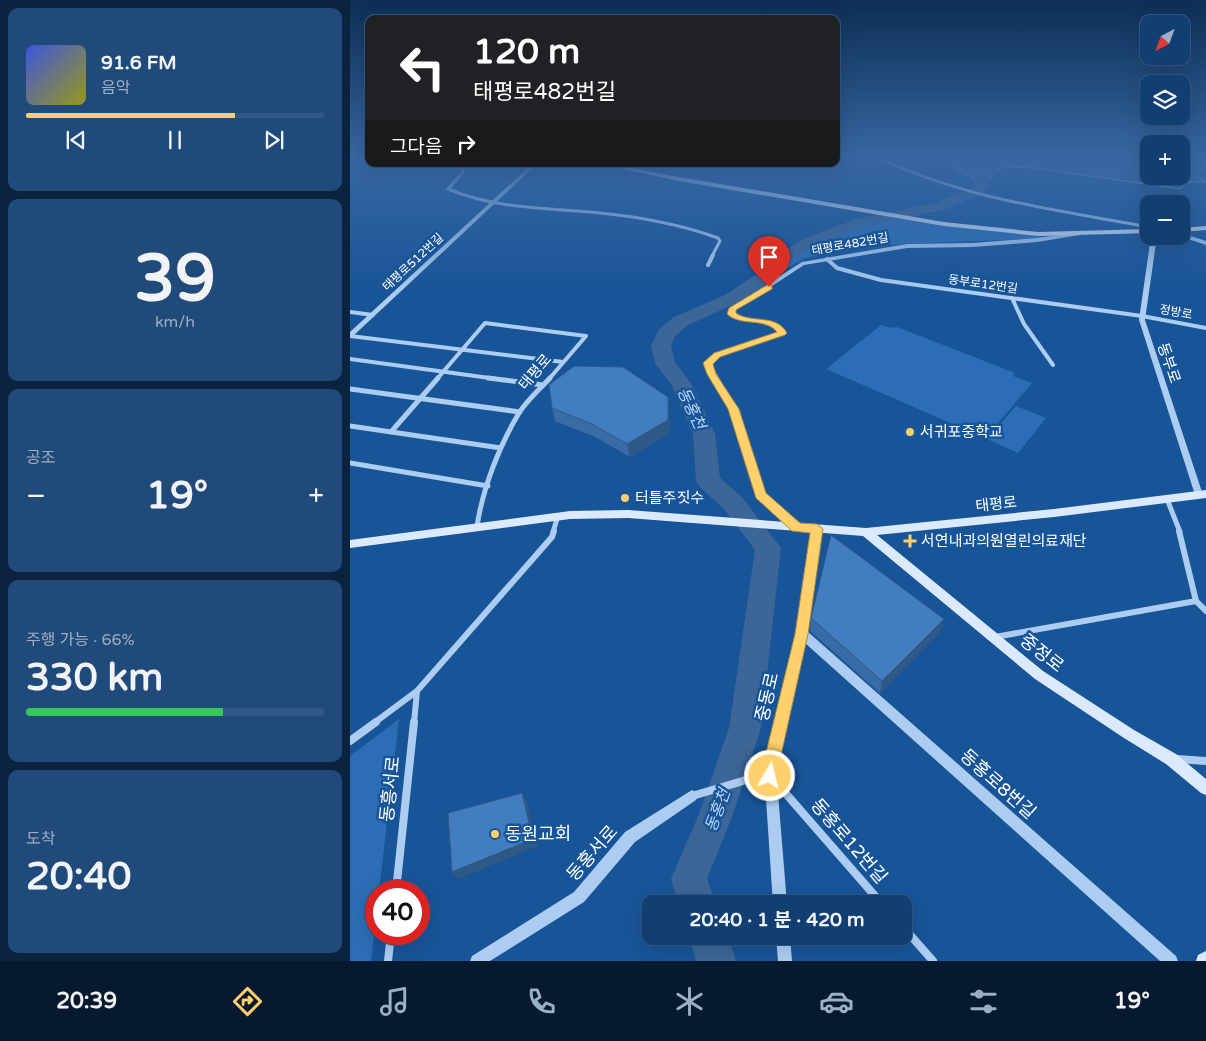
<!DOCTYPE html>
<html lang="ko">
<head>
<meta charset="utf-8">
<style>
	:root { --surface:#123f72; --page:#1f4a7a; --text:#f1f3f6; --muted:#9cafc4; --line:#315884; --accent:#ffd06c }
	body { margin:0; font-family:"Varela Round","Noto Sans KR",sans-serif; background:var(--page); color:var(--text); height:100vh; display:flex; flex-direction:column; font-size:19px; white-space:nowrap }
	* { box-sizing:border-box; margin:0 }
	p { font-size:16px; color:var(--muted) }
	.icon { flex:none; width:28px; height:28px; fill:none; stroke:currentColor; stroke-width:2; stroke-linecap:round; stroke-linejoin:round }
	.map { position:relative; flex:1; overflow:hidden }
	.panel { display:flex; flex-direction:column; gap:8px; padding:8px; background:#0a233f; width:350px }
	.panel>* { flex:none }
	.guide { position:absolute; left:15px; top:15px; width:475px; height:152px; border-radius:10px; box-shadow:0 5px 20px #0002,0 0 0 1px var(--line); background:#202124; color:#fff; overflow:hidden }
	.needle { width:32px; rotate:221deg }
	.tools { position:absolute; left:790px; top:15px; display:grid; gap:10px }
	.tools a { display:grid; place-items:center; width:50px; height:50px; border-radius:10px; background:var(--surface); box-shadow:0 5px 20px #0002,0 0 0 1px var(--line); font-size:25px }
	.speed { position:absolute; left:15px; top:880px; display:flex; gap:10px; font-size:25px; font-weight:700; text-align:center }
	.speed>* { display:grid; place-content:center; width:65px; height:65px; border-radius:50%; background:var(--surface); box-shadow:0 5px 20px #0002,0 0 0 1px var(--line); line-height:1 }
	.speed .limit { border:8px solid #d22; background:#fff; color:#111 }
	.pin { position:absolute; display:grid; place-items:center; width:42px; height:42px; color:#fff; margin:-51px -21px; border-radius:50% 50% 50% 0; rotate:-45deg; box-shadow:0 0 5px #0007 }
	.pin .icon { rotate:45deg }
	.me { position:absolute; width:55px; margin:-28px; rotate:8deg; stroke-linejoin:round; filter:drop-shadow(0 0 4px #0008) }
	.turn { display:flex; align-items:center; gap:18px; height:105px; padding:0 25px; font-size:22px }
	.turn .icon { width:65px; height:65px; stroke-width:2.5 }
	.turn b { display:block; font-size:35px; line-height:42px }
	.then { display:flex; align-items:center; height:48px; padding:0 25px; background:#0003; gap:10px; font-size:19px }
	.big { font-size:38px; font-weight:700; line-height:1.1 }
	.panel .widget { flex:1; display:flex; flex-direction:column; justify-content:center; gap:8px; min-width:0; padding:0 18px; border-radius:10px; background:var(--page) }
	.panel .dial { align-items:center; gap:0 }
	.dial b { font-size:65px; line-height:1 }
	.song { display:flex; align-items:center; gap:15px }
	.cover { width:60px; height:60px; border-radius:8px; background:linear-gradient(135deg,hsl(230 70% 55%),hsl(60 70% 35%)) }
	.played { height:5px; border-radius:2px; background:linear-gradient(90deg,var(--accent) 70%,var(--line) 70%) }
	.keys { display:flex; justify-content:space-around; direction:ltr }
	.heat { display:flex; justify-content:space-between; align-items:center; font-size:28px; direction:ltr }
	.charge { height:8px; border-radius:4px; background:linear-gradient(90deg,#34c759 66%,var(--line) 0) }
	.trip { position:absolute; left:292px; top:895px; width:270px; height:50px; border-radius:10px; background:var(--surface); box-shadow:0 5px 20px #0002,0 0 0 1px var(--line); font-weight:700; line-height:50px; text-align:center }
	.tab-bar { display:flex; height:80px; justify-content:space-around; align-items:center; background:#07192e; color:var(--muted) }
	.tab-bar .icon { width:35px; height:35px }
	.tab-bar .selected { color:var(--accent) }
	.tab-bar b { font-size:22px; color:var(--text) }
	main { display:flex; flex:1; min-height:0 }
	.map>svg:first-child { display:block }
</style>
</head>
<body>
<main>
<section class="panel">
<div class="widget">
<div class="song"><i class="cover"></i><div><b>91.6 FM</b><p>음악</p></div></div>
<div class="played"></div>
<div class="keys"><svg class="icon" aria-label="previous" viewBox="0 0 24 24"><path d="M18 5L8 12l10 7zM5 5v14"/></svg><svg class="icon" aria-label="pause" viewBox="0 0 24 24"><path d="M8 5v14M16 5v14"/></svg><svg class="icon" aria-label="next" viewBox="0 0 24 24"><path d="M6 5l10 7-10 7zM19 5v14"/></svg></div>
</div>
<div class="widget dial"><b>39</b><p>km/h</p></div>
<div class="widget"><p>공조</p>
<div class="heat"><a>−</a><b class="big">19°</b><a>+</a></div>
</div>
<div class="widget"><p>주행 가능 · 66%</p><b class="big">330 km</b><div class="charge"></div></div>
<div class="widget"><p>도착</p><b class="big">20:40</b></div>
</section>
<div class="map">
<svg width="856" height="961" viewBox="0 0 856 961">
	<rect width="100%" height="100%" fill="#185498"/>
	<path fill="#2c6eb6" d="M540,217l161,21 -172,7 -74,13 -67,37 71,-50z
		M531,325l10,3 6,-1 118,46 -2,3 19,7 -47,55 -159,-69z
		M666,406l30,12 -28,35 -31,-14z
		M49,719l-20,172h-3v25l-5,45h-21v-205z"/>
	<path fill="#3c6697" stroke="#9fc9f3" d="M588,158h211v18h32v-18h25v8l-9,9 9,7h-17l-9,7 -145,-21 -29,-1 -7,2 -8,7 -8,16 -7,-1v-11z"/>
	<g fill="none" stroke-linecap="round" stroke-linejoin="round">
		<path fill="#3c6697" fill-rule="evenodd" d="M632,174l7,4v8l-5,7 -40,17 -79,16 -50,19 -28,18 -15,17 -35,23 -49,22 -13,11 -4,10 4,16 17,23 23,49 5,44 22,19 39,51 -20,180 -29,89 -25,62 9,25h-38l-7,-25 28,-65 30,-86 26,-178 -31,-41 -24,-22 -4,-6 -3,-47 -21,-48 -17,-23 -4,-17 8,-17 15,-12 51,-22 35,-23 15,-15 28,-18 53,-20 79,-16 39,-16 1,-9z
			M339,936h39l8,25h-40z"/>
		<path stroke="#accdf1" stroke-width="3" d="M530,158c84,41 178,52 269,69
			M113,164v8l-15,17c45,19 95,19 143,23 44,4 86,11 127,26l2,3 -8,15"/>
		<path stroke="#accdf1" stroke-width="4" d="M477,259l10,9 44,12 261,36 64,12
			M358,265l5,-10
			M662,298l12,26 29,41
			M0,312l23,3
			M0,336l213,26
			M0,359l147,20
			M87,379l48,-56 101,13 -37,43"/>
		<path stroke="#accdf1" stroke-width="5" d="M138,378l55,7
			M0,389l170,23
			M0,426l151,22
			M41,432l47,-54
			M0,463l138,23
			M817,499l13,33
			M127,526c6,-38 22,-80 42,-113 8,-13 21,-24 31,-35
			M203,532l5,-16"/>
		<path stroke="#accdf1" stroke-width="6" d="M829,531l17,70 10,10
			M645,637l201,-36
			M24,723l43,-32 135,-154 2,-6
			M64,723l3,-32"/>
		<path stroke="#accdf1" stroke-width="8" d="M0,741l26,-19
			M827,759l29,2
			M424,780l108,124
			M342,796l78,-23
			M46,891l18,-169
			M554,928l29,33
			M38,961l3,-27"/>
		<path fill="#accdf1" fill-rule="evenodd" d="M182,164h5l-185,173 -2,1v-6z
			M728,232l2,1v2l-43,7 -64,5 -66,1 -103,17 -69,45v3l5,3c17,4 34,2 45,17l-65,24 -9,7 26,45 28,84 35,33 2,2 -2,2h-6l-37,-35 -28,-86 -26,-46 11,-10 64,-21c-12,-14 -35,-7 -49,-18l1,-6 72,-46 105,-18 66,-1 64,-5z
			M831,233l25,8v4l-27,-9h2z
			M801,236h6l-12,84 58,175 -4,3 -4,-3 -56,-175z
			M467,526l3,1 2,2 -14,103 368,324 2,5h-18l-355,-318 -29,126 11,135h-14l-9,-135 33,-135 15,-105 2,-2z
			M342,790l4,2 2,4 -2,4 -61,42 -51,60 -94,59h-20l2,-5 102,-64 51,-60z
			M426,936h14l2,25h-14z"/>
		<path fill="#daeafc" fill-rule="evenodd" d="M250,164h10l69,13 265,45 94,10 111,-3v4l-111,3 -94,-10 -265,-45z
			M856,226v4l-25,2v-4z
			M856,490v8l-152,19 -177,18 166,136 91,59 42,24 30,25v16l-5,-2 -35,-29 -42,-26 -89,-59 -172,-143 -235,-18 -58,1 -220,29v-8l220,-29 58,-1 238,18 188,-19z
			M856,951v10h-10l2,-6z"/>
	</g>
	<path fill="#386ca4" d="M318,397l1,13 1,23 -40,24 -35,-20 -40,-16 -3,-13z
		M461,618l129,14 -60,61 -70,-62z"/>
	<path fill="#2e5886" d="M318,397l1,13 1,23 -40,24 -3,-13z
		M594,619l-4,13 -60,61 2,-12z
		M172,793l5,9 11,44 -80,33 -6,-7z"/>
	<path fill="#417dbf" stroke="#2e5886" d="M224,366l49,1 45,30v23l-41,24 -35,-20 -40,-16 -3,-23z
		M481,535l113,84 -62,62 -71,-63z
		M172,793l11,46 -81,33 -4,-59z"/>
	<linearGradient id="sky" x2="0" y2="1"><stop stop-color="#0d2e54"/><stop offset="0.54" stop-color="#3767a2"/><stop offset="1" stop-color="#3767a2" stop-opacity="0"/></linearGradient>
	<rect width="856" height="292" fill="url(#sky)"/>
	<path fill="#ffd06c" stroke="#a68746" d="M419,284l3,1v4l-36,21v3c16,11 40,0 51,20l-2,2 -65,22 -7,7 3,10 23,35 27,84 34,30 17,1 6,5 -15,105 -30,135 1,7 -3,6 -6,2 -5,-2 -3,-13 33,-135 15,-101 -18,-2 -36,-33 -28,-89 -21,-35 -4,-11 11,-10 63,-21c-12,-15 -37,-5 -50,-18l2,-6z"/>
	<g fill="#ffd06c" stroke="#185498" stroke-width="2">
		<circle cx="560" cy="432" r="5"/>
		<circle cx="275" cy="498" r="5"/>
		<path d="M557.5 533.5h5v5h5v5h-5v5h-5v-5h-5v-5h5z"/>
		<circle cx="145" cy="834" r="5"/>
	</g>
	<g text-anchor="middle" stroke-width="5" stroke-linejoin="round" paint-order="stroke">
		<g font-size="12" fill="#fff" stroke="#185498">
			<text transform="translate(500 244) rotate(-10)" y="4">태평로482번길</text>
			<text transform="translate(63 262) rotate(-43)" y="4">태평로512번길</text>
			<text transform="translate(633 284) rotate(8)" y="4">동부로12번길</text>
			<text transform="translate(826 312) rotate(10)" y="4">정방로</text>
		</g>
		<g font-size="15" fill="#fff" stroke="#185498">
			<text transform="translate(819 363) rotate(71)" y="5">동부로</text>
			<text transform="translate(185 372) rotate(-50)" y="5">태평로</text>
			<text transform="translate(646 504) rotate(-6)" y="5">태평로</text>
		</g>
		<g font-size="15" fill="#fff" stroke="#185498" text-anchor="start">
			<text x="570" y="437">서귀포중학교</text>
			<text x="285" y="503">터틀주짓수</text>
			<text x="571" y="546">서연내과의원열린의료재단</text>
		</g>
		<g font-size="16" font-style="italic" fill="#b8d7f7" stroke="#185498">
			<text transform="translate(342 408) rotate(65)" y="6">동홍천</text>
			<text transform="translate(367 810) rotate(-70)" y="6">동홍천</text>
		</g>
		<g font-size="18" fill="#fff" stroke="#185498">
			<text transform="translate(692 653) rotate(38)" y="6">중정로</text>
			<text transform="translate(417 697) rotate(-77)" y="6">중동로</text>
			<text transform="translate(648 784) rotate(42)" y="6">동홍로8번길</text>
			<text transform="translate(40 789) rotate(-84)" y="6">동흥서로</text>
			<text transform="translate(499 841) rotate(49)" y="6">동홍로12번길</text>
			<text transform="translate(242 853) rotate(-49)" y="6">동홍서로</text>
		</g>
		<g font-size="18" fill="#fff" stroke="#185498" text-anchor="start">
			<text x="155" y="840">동원교회</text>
		</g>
	</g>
</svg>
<div class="tools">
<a><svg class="needle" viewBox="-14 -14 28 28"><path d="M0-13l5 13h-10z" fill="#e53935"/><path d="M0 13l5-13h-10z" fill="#9cafc4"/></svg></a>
<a><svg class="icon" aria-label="layers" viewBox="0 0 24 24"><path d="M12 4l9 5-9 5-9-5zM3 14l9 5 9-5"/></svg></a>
<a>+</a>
<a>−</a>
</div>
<div class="speed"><div class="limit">40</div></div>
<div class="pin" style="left:419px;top:287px;background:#d93025"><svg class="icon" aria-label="arrive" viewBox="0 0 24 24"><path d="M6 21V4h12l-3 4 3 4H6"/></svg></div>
<svg class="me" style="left:420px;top:776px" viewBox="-20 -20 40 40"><circle r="17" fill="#ffd06c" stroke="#fff" stroke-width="3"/><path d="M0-11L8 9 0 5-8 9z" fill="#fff"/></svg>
<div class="trip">20:40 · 1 분 · 420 m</div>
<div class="guide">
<div class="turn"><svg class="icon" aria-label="left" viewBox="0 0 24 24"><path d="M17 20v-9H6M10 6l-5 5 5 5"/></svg><div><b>120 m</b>태평로482번길</div></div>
<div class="then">그다음<svg class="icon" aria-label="right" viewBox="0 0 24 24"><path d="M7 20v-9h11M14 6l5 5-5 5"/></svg></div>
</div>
</div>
</main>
<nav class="tab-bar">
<b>20:39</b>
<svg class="icon selected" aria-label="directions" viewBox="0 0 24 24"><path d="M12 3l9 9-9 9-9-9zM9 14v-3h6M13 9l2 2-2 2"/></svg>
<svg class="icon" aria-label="music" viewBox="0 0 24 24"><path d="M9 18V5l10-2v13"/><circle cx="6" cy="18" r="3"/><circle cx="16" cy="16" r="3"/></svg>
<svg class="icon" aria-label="phone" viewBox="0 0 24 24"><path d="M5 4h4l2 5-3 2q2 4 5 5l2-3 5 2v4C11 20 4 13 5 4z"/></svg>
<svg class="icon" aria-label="climate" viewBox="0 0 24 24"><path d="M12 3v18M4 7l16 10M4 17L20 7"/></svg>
<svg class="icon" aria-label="car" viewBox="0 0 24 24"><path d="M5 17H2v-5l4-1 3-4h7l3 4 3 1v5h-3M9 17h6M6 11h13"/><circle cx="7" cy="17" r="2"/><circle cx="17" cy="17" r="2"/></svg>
<svg class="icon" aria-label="filters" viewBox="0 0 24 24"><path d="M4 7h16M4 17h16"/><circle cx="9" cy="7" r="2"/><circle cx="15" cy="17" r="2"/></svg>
<b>19°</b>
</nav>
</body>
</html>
